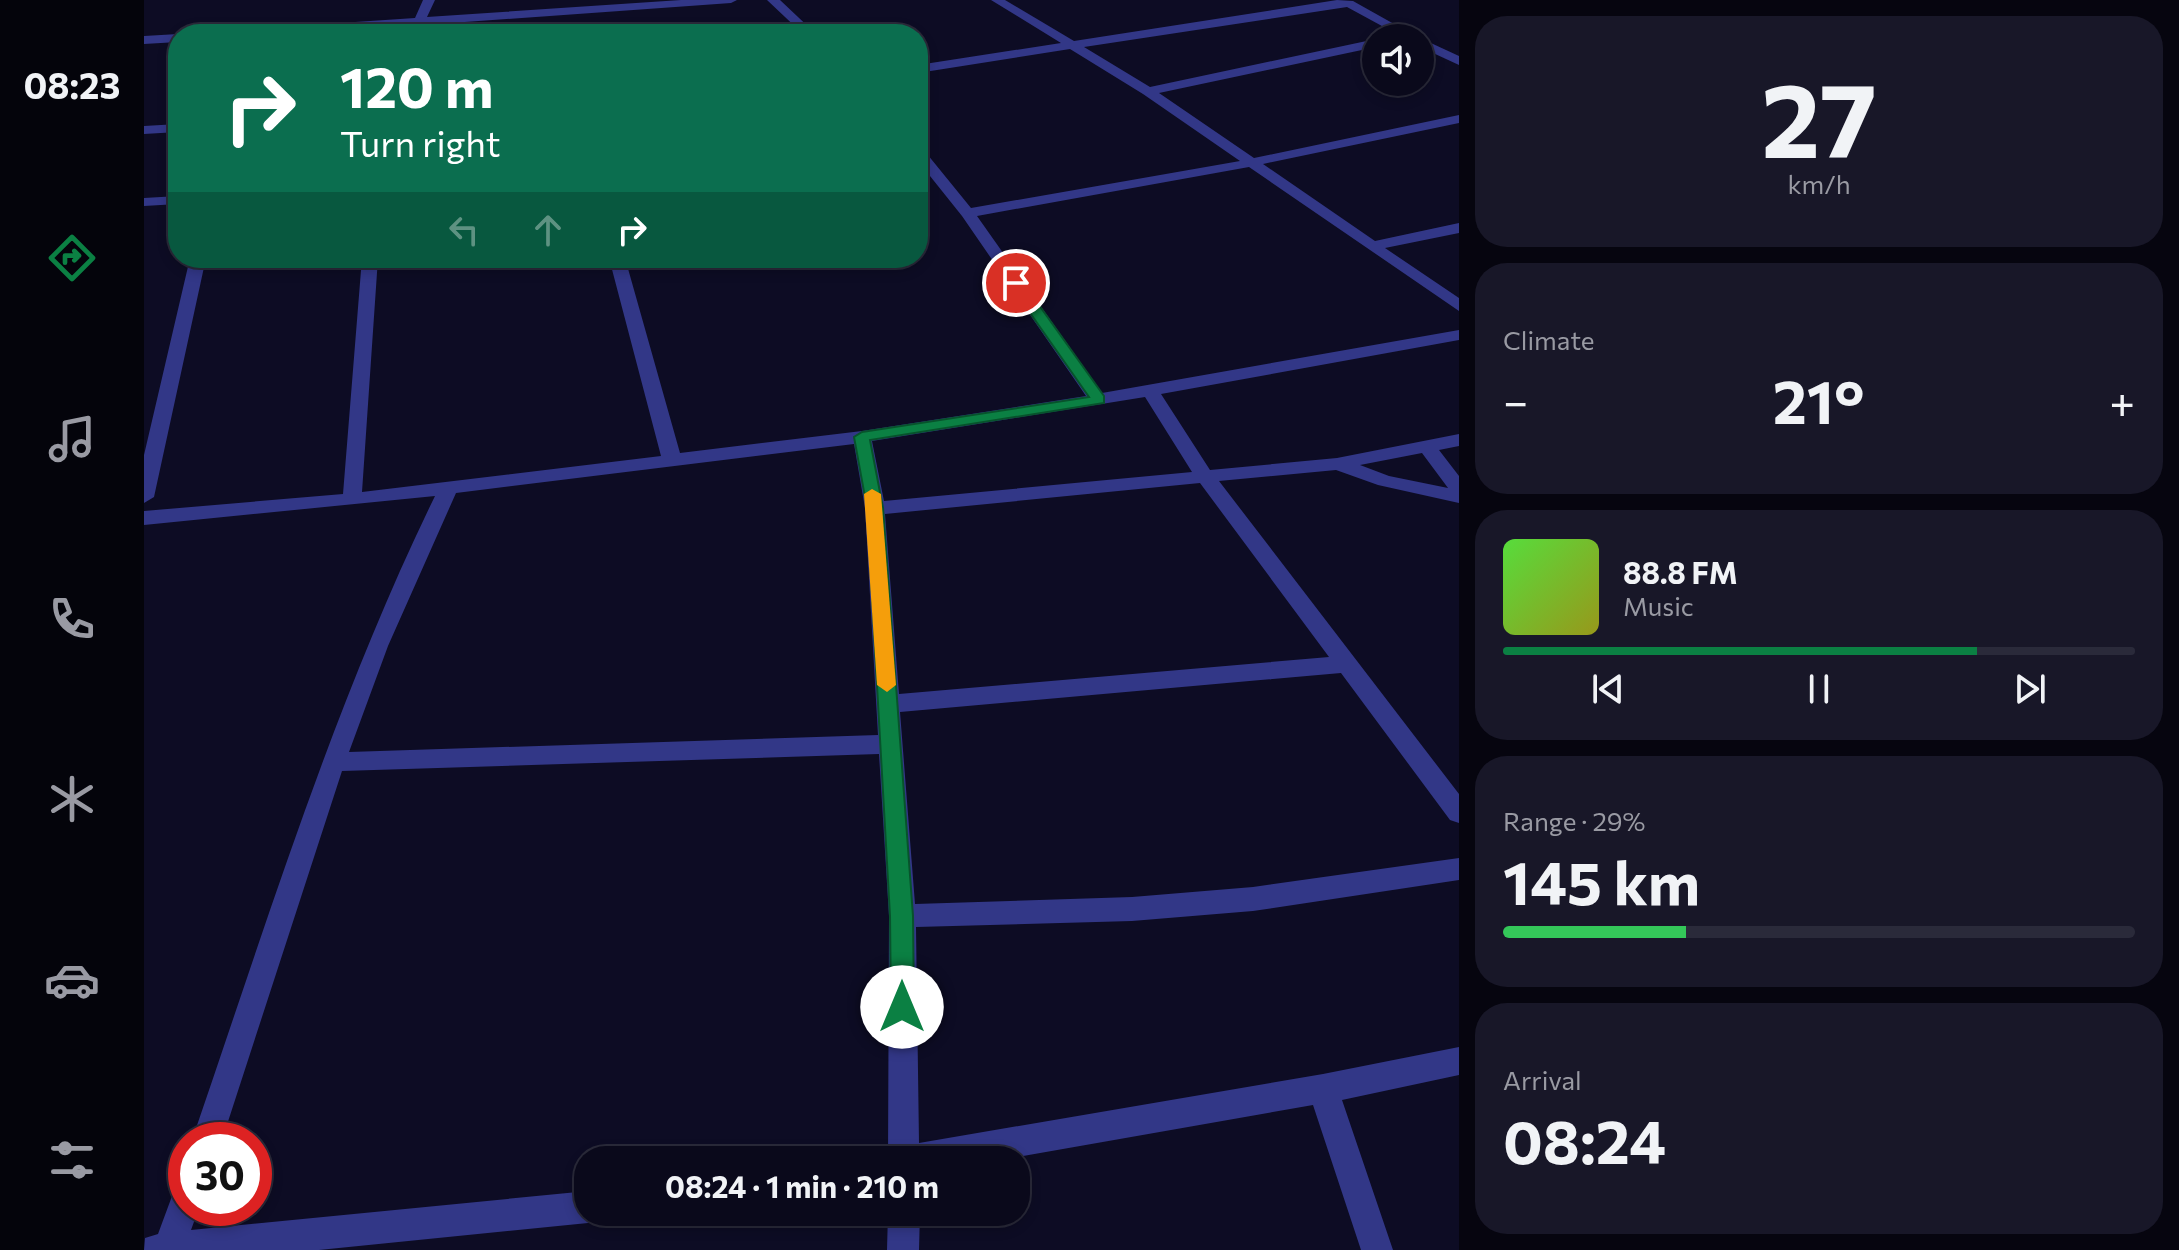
<!DOCTYPE html>
<html lang="en">
<head>
<meta charset="utf-8">
<style>
	:root { --surface:#0a091b; --page:#181728; --text:#f1f3f6; --muted:#999aa3; --line:#2a2a3a; --accent:#0b8043 }
	body { margin:0; font-family:Commissioner,sans-serif; background:var(--page); color:var(--text); height:100vh; display:flex; flex-direction:column; font-size:30px; white-space:nowrap }
	* { box-sizing:border-box; margin:0 }
	p { font-size:26px; color:var(--muted) }
	.icon { flex:none; width:44px; height:44px; fill:none; stroke:currentColor; stroke-width:2; stroke-linecap:round; stroke-linejoin:round }
	.map { position:relative; flex:1; overflow:hidden }
	.details { display:flex; flex-direction:column; gap:16px; padding:16px; background:#06050f; width:720px }
	.details>* { flex:none }
	.guide { position:absolute; left:24px; top:24px; width:760px; height:244px; border-radius:32px; box-shadow:0 4px 12px #0003,0 0 0 2px var(--line); background:#0b6e4f; color:#fff; overflow:hidden }
	.fabs { position:absolute; left:1218px; top:24px; display:grid; gap:16px }
	.fabs a { display:grid; place-items:center; width:72px; height:72px; border-radius:50%; background:var(--surface); box-shadow:0 4px 12px #0003,0 0 0 2px var(--line); font-size:40px }
	.speed { position:absolute; left:24px; top:1122px; display:flex; gap:16px; font-size:40px; font-weight:700; text-align:center }
	.speed>* { display:grid; place-content:center; width:104px; height:104px; border-radius:50%; background:var(--surface); box-shadow:0 4px 12px #0003,0 0 0 2px var(--line); line-height:1 }
	.speed .limit { border:12px solid #d22; background:#fff; color:#111 }
	.pin { position:absolute; display:grid; place-items:center; width:68px; height:68px; color:#fff; margin:-34px; border:4px solid #fff; border-radius:50%; box-shadow:0 2px 8px #0007 }
	.me { position:absolute; width:88px; margin:-44px; rotate:0deg; stroke-linejoin:round; filter:drop-shadow(0 0 6px #0008) }
	.turn { display:flex; align-items:center; gap:28px; height:168px; padding:0 40px; font-size:36px }
	.turn .icon { width:104px; height:104px; stroke-width:2.5 }
	.turn b { display:block; font-size:56px; line-height:68px }
	.lanes { display:flex; align-items:center; height:76px; padding:0 40px; background:#0003; justify-content:center; gap:40px; direction:ltr }
	.lanes .off { opacity:.35 }
	.big { font-size:60px; font-weight:700; line-height:1.1 }
	.details .tile { flex:1; display:flex; flex-direction:column; justify-content:center; gap:12px; min-width:0; padding:0 28px; border-radius:32px; background:var(--page) }
	.details .dial { align-items:center; gap:0 }
	.dial b { font-size:104px; line-height:1 }
	.song { display:flex; align-items:center; gap:24px }
	.cover { width:96px; height:96px; border-radius:12px; background:linear-gradient(135deg,hsl(110 70% 55%),hsl(60 70% 35%)) }
	.played { height:8px; border-radius:4px; background:linear-gradient(90deg,var(--accent) 75%,var(--line) 75%) }
	.keys { display:flex; justify-content:space-around; direction:ltr }
	.heat { display:flex; justify-content:space-between; align-items:center; font-size:44px; direction:ltr }
	.charge { height:12px; border-radius:6px; background:linear-gradient(90deg,#34c759 29%,var(--line) 0) }
	.trip { position:absolute; left:430px; top:1146px; width:456px; height:80px; border-radius:32px; background:var(--surface); box-shadow:0 4px 12px #0003,0 0 0 2px var(--line); font-weight:700; line-height:80px; text-align:center }
	main { display:flex; flex:1; min-height:0 }
	.tabs { display:flex; flex-direction:column; width:144px; justify-content:space-around; align-items:center; background:#04040b; color:var(--muted) }
	.tabs .icon { width:56px; height:56px }
	.tabs .current { color:var(--accent) }
	.tabs b { font-size:36px; color:var(--text) }
	.map>svg:first-child { display:block }
</style>
</head>
<body>
<main>
<nav class="tabs">
<b>08:23</b>
<svg class="icon current" aria-label="directions" viewBox="0 0 24 24"><path d="M12 3l9 9-9 9-9-9zM9 14v-3h6M13 9l2 2-2 2"/></svg>
<svg class="icon" aria-label="music" viewBox="0 0 24 24"><path d="M9 18V5l10-2v13"/><circle cx="6" cy="18" r="3"/><circle cx="16" cy="16" r="3"/></svg>
<svg class="icon" aria-label="phone" viewBox="0 0 24 24"><path d="M5 4h4l2 5-3 2q2 4 5 5l2-3 5 2v4C11 20 4 13 5 4z"/></svg>
<svg class="icon" aria-label="climate" viewBox="0 0 24 24"><path d="M12 3v18M4 7l16 10M4 17L20 7"/></svg>
<svg class="icon" aria-label="car" viewBox="0 0 24 24"><path d="M5 17H2v-5l4-1 3-4h7l3 4 3 1v5h-3M9 17h6M6 11h13"/><circle cx="7" cy="17" r="2"/><circle cx="17" cy="17" r="2"/></svg>
<svg class="icon" aria-label="filters" viewBox="0 0 24 24"><path d="M4 7h16M4 17h16"/><circle cx="9" cy="7" r="2"/><circle cx="15" cy="17" r="2"/></svg>
</nav>
<div class="map">
<svg width="1315" height="1250" viewBox="0 0 1315 1250">
	<rect width="100%" height="100%" fill="#0d0c24"/>
	<g fill="none" stroke-linecap="round" stroke-linejoin="round">
		<path fill="#323787" fill-rule="evenodd" d="M279,0h12l-8,17 254,-17h56l-6,3 -308,22 -4,9h-12l4,-8 -122,8h-58l6,-4 178,-12z
			M623,0h13l36,34h-13z
			M847,0h14l69,41 263,-41 16,1 66,37h-15l-57,-31 -263,40 66,40 226,-48v8l-217,46 95,65 205,-43v8l-196,41 112,77 84,-18v10l-74,15 74,50v13l-210,-144 -272,49 125,177 357,-63v10l-298,54 49,76 127,-12 122,-24v12l-20,4 20,26v27l-81,-18 -42,-15 -117,11 240,313v29l-9,-3 -109,-147 -441,39 15,192 217,-7 121,-10 206,-29v22l-206,31 -121,10 -216,6 3,216 404,-69 136,-27v28l-117,25 51,150h-32l-48,-145 -312,55h-113l1,-244 -10,-162 -537,17 -120,369h-30c75,-218 142,-437 243,-644l-291,29v-14l199,-17 19,-236h16l-16,234 299,-36 -52,-198h16l55,195 182,-22 224,-35 -124,-180 -44,-55v-13l5,1 48,59 269,-47 -97,-67 -73,-45 -152,24v-8l143,-22zM1001,397l47,75 -308,29 -12,-60zM710,444l11,64 13,227 -529,17 39,-106 68,-153zM1278,453l26,35 -59,-12 -29,-11zM1056,483l129,174 -430,37 -14,-180z
			M34,34v8l-34,2v-8z
			M1276,38l39,18v9l-39,-18z
			M34,124v8l-34,2v-8z
			M34,196v8l-34,2v-8z
			M46,258h16l-52,239 -10,6v-48z
			M42,1183v25h13l-8,22 397,-39v21h14l-3,6 -11,5 -269,27h-175l1,-12 13,-4 17,-46z
			M744,1212h32l-1,38h-32z"/>
	</g>
	<path fill="#0b8043" stroke="#07532c" stroke-width="2" d="M872,279l5,1 83,116v7l-234,37 13,68 30,408 1,91 -3,8 -9,3 -8,-3 -3,-8 -1,-91 -23,-408 -13,-71 8,-5 227,-35 -80,-114z"/>
	<path fill="#f59e0b" d="M728,489l9,5 15,191 -9,7 -10,-7 -13,-191z"/>
</svg>
<div class="fabs">
<a><svg class="icon" aria-label="sound" viewBox="0 0 24 24"><path d="M4 9h4l5-4v14l-5-4H4zM17 9q2 3 0 6"/></svg></a>
</div>
<div class="speed"><div class="limit">30</div></div>
<div class="pin" style="left:872px;top:283px;background:#d93025"><svg class="icon" aria-label="arrive" viewBox="0 0 24 24"><path d="M6 21V4h12l-3 4 3 4H6"/></svg></div>
<svg class="me" style="left:758px;top:1007px" viewBox="-20 -20 40 40"><circle r="19" fill="#fff"/><path d="M0-13L10 11 0 6-10 11z" fill="#0b8043"/></svg>
<div class="trip">08:24 · 1 min · 210 m</div>
<div class="guide">
<div class="turn"><svg class="icon" aria-label="right" viewBox="0 0 24 24"><path d="M7 20v-9h11M14 6l5 5-5 5"/></svg><div><b>120 m</b>Turn right</div></div>
<div class="lanes"><svg class="icon off" aria-label="left" viewBox="0 0 24 24"><path d="M17 20v-9H6M10 6l-5 5 5 5"/></svg><svg class="icon off" aria-label="ahead" viewBox="0 0 24 24"><path d="M12 20V5M6 11l6-6 6 6"/></svg><svg class="icon" aria-label="right" viewBox="0 0 24 24"><path d="M7 20v-9h11M14 6l5 5-5 5"/></svg></div>
</div>
</div>
<section class="details">
<div class="tile dial"><b>27</b><p>km/h</p></div>
<div class="tile"><p>Climate</p>
<div class="heat"><a>−</a><b class="big">21°</b><a>+</a></div>
</div>
<div class="tile">
<div class="song"><i class="cover"></i><div><b>88.8 FM</b><p>Music</p></div></div>
<div class="played"></div>
<div class="keys"><svg class="icon" aria-label="previous" viewBox="0 0 24 24"><path d="M18 5L8 12l10 7zM5 5v14"/></svg><svg class="icon" aria-label="pause" viewBox="0 0 24 24"><path d="M8 5v14M16 5v14"/></svg><svg class="icon" aria-label="next" viewBox="0 0 24 24"><path d="M6 5l10 7-10 7zM19 5v14"/></svg></div>
</div>
<div class="tile"><p>Range · 29%</p><b class="big">145 km</b><div class="charge"></div></div>
<div class="tile"><p>Arrival</p><b class="big">08:24</b></div>
</section>
</main>
</body>
</html>
